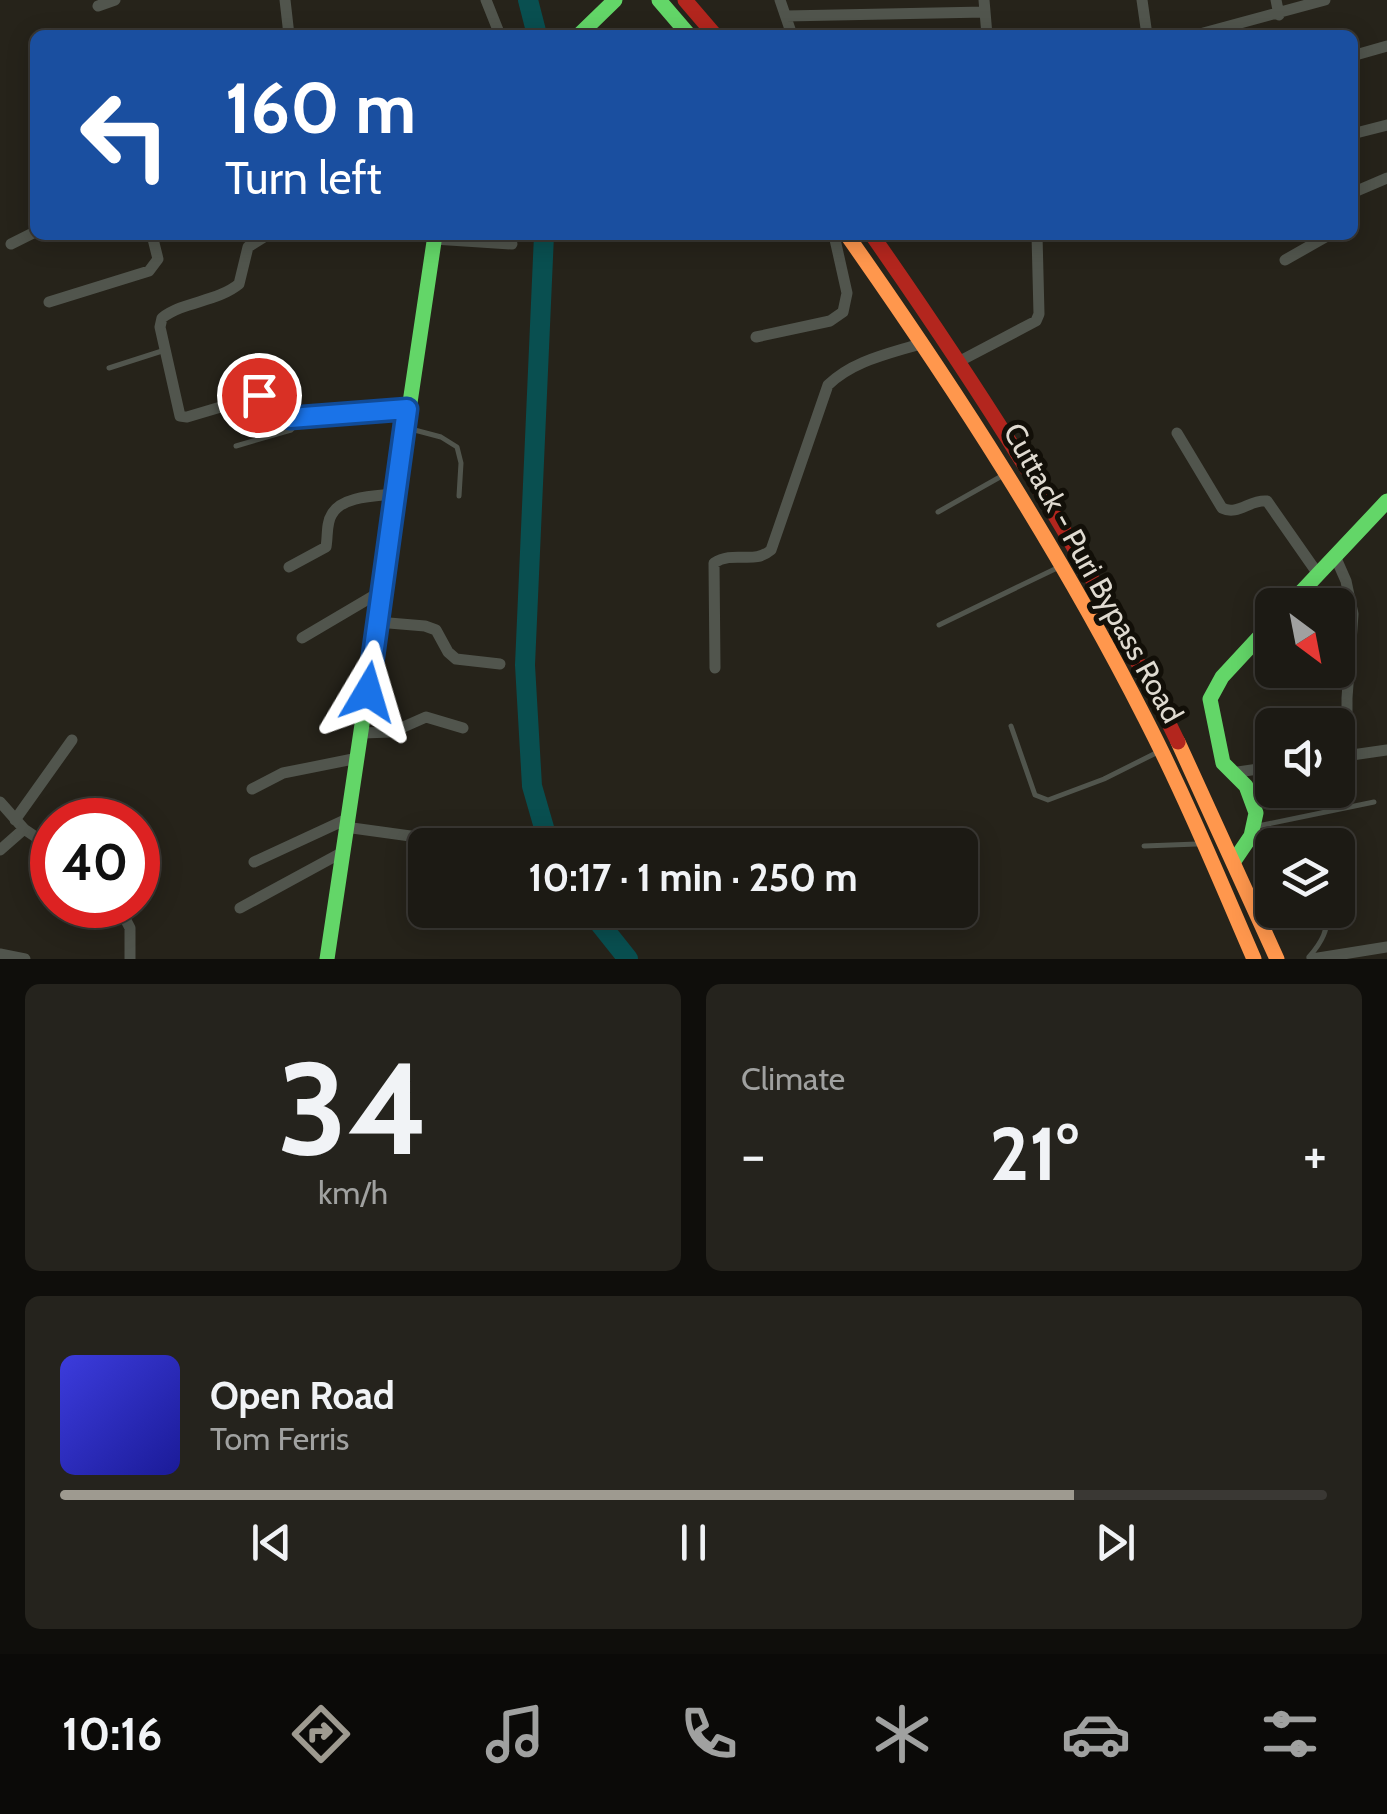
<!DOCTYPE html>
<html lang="en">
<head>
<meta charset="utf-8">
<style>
	:root { --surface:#1c1a14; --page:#25231d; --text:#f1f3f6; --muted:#a0a1a0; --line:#3a3834; --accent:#9e9a90 }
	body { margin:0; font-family:Cabin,sans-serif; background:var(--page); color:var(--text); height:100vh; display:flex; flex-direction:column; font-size:38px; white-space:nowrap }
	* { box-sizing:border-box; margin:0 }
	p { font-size:32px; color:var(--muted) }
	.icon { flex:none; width:55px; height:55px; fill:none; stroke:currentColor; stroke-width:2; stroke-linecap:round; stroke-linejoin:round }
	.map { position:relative; height:959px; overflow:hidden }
	.sheet { display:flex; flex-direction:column; gap:25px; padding:25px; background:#0f0e0b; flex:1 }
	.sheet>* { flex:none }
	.guide { position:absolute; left:30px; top:30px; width:1328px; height:210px; border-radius:15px; box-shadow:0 5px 25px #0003,0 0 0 2px var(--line); background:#1a4fa0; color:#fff; overflow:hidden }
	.needle { width:65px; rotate:148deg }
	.tools { position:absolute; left:1255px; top:588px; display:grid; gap:20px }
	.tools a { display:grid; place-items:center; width:100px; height:100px; border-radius:15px; background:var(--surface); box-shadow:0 5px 25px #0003,0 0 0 2px var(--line); font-size:50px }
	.speed { position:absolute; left:30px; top:798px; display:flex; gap:20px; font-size:50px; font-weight:700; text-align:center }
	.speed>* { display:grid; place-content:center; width:130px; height:130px; border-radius:50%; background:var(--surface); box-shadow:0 5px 25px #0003,0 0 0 2px var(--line); line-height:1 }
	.speed .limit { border:15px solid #d22; background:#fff; color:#111 }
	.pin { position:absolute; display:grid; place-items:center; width:85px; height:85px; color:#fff; margin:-42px; border:5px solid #fff; border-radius:50%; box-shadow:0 2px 10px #0007 }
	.me { position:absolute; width:110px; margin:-55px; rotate:7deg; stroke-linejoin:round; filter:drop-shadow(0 0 8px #0008) }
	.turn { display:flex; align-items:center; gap:35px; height:210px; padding:0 30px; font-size:45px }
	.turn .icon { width:130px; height:130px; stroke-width:2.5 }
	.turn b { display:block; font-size:70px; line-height:85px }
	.big { font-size:75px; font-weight:800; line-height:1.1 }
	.sheet .widget { flex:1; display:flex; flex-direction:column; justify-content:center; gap:15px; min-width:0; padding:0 35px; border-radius:15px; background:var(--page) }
	.sheet .dial { align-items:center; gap:0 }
	.dial b { font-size:130px; line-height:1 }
	.song { display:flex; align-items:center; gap:30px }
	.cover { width:120px; height:120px; border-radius:15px; background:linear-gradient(135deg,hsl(240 70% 55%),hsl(240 70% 35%)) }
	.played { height:10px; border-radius:5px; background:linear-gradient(90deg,var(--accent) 80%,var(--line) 80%) }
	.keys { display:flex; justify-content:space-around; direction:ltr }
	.heat { display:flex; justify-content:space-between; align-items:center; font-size:55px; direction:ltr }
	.sheet .tiles { flex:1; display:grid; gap:25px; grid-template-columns:1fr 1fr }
	.widget:last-child { grid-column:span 2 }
	.trip { position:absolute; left:408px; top:828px; width:570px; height:100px; border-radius:15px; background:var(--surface); box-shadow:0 5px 25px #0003,0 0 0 2px var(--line); font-weight:800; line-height:100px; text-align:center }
	.menu { display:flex; height:160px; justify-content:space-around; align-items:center; background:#0b0a08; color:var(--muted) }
	.menu .icon { width:70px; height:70px }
	.menu .on { color:var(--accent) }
	.menu b { font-size:45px; color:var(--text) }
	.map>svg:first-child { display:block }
</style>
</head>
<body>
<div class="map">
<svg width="1387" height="959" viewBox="0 0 1387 959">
	<rect width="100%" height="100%" fill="#26231a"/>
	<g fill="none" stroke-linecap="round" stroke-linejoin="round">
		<path stroke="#094f50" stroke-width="20" d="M528,0l9,35
			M544,235l-19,430 7,121 17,59
			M589,910l39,49"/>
		<path stroke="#51554d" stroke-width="5" d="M109,368l53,-17
			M407,428l34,9 16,10 4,16 -2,33
			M236,446l55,-16 9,-9
			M938,512l62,-35
			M939,625l116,-56
			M1011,726l24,69 13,5 56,-21 54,-27
			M1258,826l116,-24
			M1144,846l53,-2
			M1309,957c12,-14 21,-28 17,-47"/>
		<path stroke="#51554d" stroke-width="11" d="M285,0l4,35
			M486,0l14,35
			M780,0l12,35
			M984,0l3,35
			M1142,0l5,35
			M1276,0l3,15
			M98,6l17,-6
			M786,16l199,-4
			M1196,35l129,-35
			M1352,56l35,-10
			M1352,134l35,-9
			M1352,193l35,-15
			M267,235l-19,12 -9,37c-22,18 -55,17 -77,34l-2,9 20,89 7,1 77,-23 25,24 118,-9
			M434,239l78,5
			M11,244l24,-12
			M1285,260l44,-25
			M49,302l100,-31 9,-12 -6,-24
			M756,337l74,-16 13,-9 4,-19 -13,-58
			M960,361l76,-40 3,-7 -2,-79
			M1177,433l45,75c16,8 28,-9 45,-7l51,73
			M1335,556l11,25 7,33 -6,84v57
			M289,567l37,-20c2,-11 0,-24 6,-33 10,-18 44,-18 62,-20
			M377,622l48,4 11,4 12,22 8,7 44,5
			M302,638l78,-46
			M715,668l-1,-105c20,-13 40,2 57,-13l57,-165c26,-25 61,-31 95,-42
			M362,733l30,-1 34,-15 37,11
			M1338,757l49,-7
			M1231,773l41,-6
			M252,789l31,-16 75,-15
			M0,802l24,27 28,19
			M15,820l57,-80
			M345,827l109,15
			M0,850l24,-21
			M254,862l93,-43
			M118,905l12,23v31
			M240,908l101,-55
			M0,954l25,5
			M1312,959l75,-12"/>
		<path stroke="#63d668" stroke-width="15" d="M659,0l30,35
			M579,35l36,-35
			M1289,605l98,-104
			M1234,861l17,-25 5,-23 -10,-27 -23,-23 -13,-64 12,-22 50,-54
			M327,959l108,-724"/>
		<path stroke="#ff974d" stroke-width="15" d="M847,235c109,155 212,314 298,483 40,78 74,160 109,241
			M1178,742l99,217"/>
		<path stroke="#b3261e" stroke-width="15" d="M685,0l30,35
			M872,235c113,162 220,329 306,507"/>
	</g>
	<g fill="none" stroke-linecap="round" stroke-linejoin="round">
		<g stroke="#114b97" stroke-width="25">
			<path id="route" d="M259,395l9,1 12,15 10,7 117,-9 -39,283"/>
		</g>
		<use href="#route" stroke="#1a73e8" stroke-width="18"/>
	</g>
	<g text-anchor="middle" stroke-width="10" stroke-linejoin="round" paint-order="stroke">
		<g font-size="30" fill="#dfdad0" stroke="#120f08">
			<text transform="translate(1093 573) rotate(61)" y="10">Cuttack - Puri Bypass Road</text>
		</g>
	</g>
</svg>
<div class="tools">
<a><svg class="needle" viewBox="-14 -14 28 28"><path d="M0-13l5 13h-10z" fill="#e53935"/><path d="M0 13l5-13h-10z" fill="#a0a1a0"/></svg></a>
<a><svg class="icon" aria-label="sound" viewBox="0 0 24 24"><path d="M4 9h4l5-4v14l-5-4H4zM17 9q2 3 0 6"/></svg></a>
<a><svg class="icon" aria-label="layers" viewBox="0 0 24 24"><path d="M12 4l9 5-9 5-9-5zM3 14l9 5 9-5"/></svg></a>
</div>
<div class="speed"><div class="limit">40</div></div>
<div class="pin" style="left:259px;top:395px;background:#d93025"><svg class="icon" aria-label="arrive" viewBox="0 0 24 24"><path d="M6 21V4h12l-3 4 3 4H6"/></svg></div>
<svg class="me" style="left:368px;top:692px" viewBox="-20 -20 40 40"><path d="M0-17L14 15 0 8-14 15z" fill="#1a73e8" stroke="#fff" stroke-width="4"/></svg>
<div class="trip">10:17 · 1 min · 250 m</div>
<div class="guide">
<div class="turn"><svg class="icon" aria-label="left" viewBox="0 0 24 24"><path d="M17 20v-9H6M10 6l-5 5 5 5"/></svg><div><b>160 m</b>Turn left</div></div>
</div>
</div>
<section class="sheet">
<div class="tiles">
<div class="widget dial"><b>34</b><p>km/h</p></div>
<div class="widget"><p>Climate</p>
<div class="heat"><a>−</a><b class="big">21°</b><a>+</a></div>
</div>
<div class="widget">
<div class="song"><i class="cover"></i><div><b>Open Road</b><p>Tom Ferris</p></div></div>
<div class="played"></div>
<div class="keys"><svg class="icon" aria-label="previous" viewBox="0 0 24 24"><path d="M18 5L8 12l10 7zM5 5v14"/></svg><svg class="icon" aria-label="pause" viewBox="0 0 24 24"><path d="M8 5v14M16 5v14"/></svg><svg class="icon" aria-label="next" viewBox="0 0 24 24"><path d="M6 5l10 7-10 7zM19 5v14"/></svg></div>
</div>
</div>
</section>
<nav class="menu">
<b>10:16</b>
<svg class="icon on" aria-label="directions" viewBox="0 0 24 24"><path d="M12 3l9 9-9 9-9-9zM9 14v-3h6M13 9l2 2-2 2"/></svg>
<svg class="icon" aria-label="music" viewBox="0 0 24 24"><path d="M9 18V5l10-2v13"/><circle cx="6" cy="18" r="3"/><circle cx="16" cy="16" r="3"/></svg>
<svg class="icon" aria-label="phone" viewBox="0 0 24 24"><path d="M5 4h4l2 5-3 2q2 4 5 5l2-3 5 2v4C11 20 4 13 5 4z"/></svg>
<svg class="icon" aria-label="climate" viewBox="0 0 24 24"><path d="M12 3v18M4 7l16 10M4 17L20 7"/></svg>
<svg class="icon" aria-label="car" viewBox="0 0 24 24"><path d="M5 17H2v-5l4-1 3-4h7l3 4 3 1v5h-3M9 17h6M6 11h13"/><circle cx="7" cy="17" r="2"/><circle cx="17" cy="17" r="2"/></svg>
<svg class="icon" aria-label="filters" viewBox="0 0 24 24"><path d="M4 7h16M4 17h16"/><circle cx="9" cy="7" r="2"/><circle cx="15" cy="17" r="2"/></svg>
</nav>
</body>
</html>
